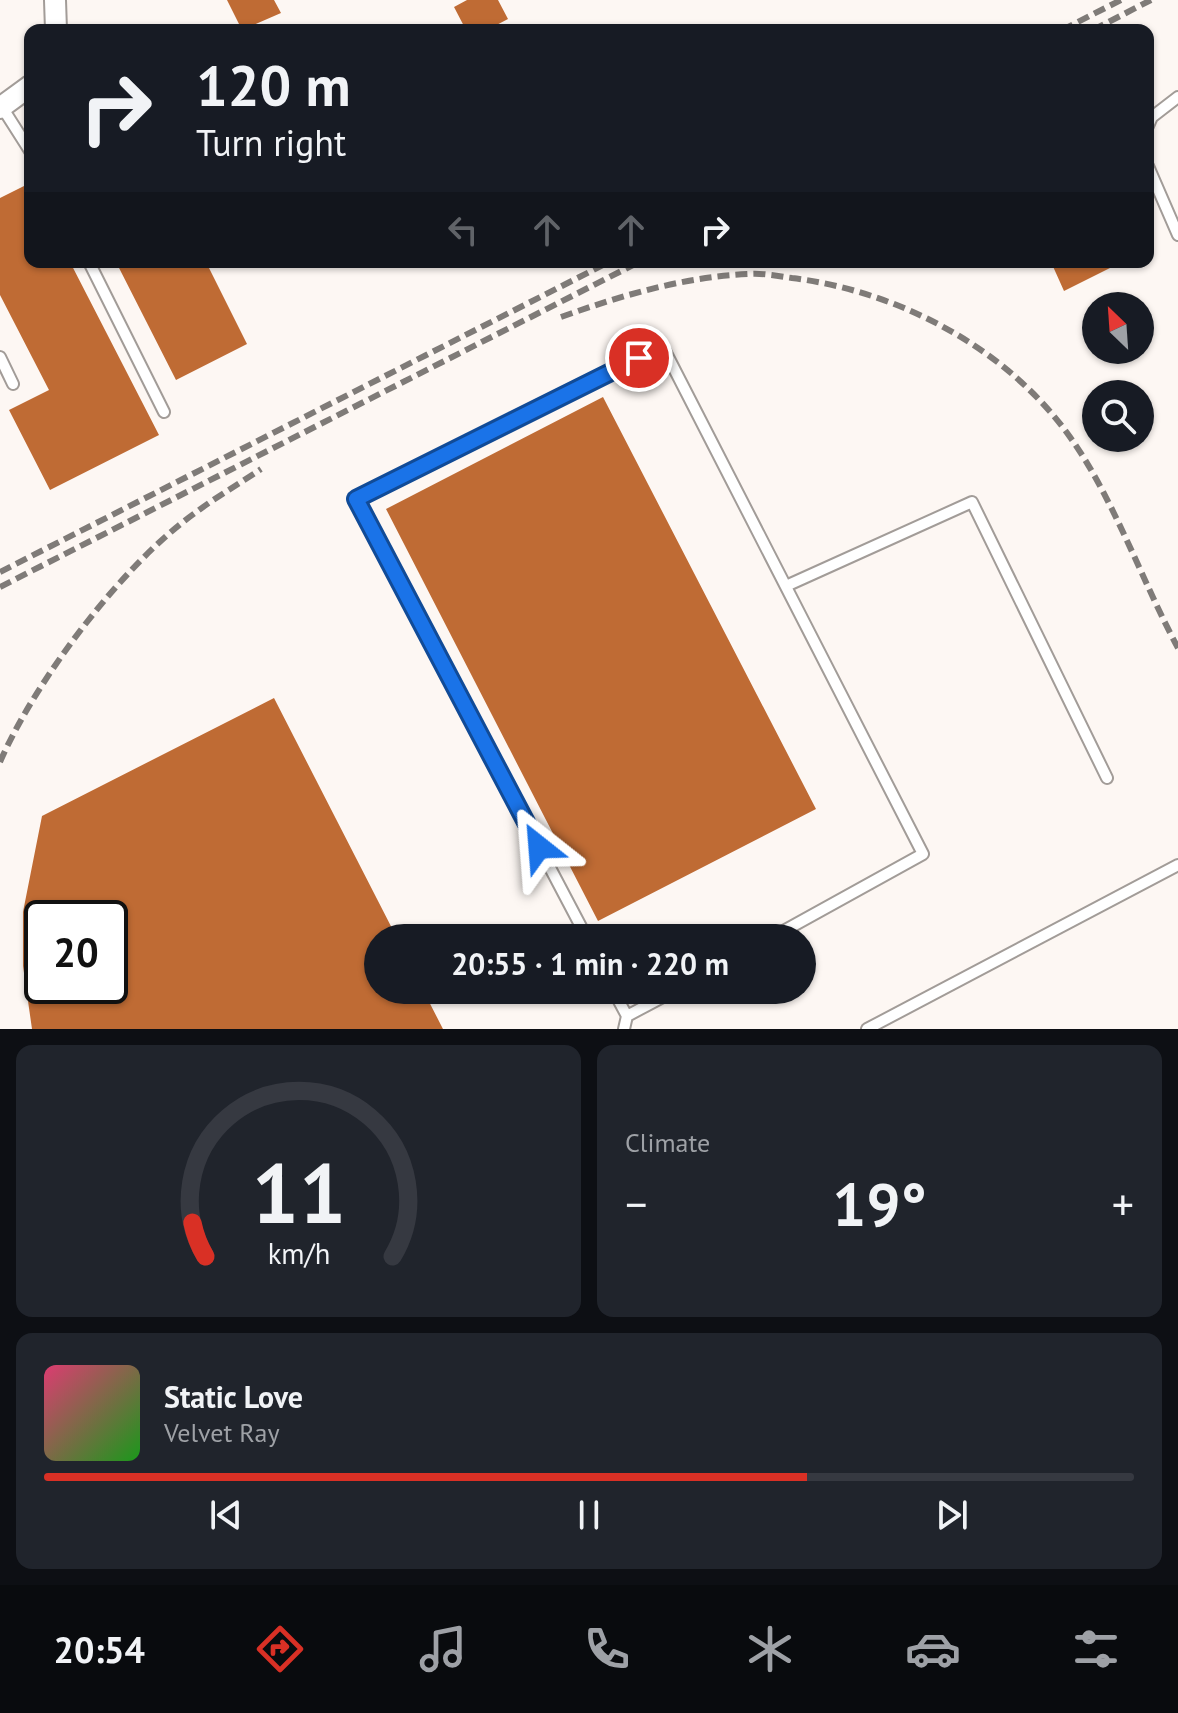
<!DOCTYPE html>
<html lang="en">
<head>
<meta charset="utf-8">
<style>
	:root { --surface:#171b24; --page:#20242c; --text:#f1f3f6; --muted:#9ea1a6; --line:#363941; --accent:#d93025 }
	body { margin:0; font-family:"PT Sans",sans-serif; background:var(--page); color:var(--text); height:100vh; display:flex; flex-direction:column; font-size:30px; white-space:nowrap }
	* { box-sizing:border-box; margin:0 }
	p { font-size:26px; color:var(--muted) }
	.icon { flex:none; width:44px; height:44px; fill:none; stroke:currentColor; stroke-width:2; stroke-linecap:round; stroke-linejoin:round }
	.map { position:relative; height:1029px; overflow:hidden }
	.details { display:flex; flex-direction:column; gap:16px; padding:16px; background:#0d0f14; flex:1 }
	.details>* { flex:none }
	.hud { position:absolute; left:24px; top:24px; width:1130px; height:244px; border-radius:16px; box-shadow:0 2px 6px #0004; background:#171b24; color:var(--text); overflow:hidden }
	.needle { width:52px; rotate:335deg }
	.controls { position:absolute; left:1082px; top:292px; display:grid; gap:16px }
	.controls a { display:grid; place-items:center; width:72px; height:72px; border-radius:50%; background:var(--surface); box-shadow:0 2px 6px #0004; font-size:40px }
	.speed { position:absolute; left:24px; top:900px; display:flex; gap:16px; font-size:40px; font-weight:700; text-align:center }
	.speed>* { display:grid; place-content:center; width:104px; height:104px; border-radius:50%; background:var(--surface); box-shadow:0 2px 6px #0004; line-height:1 }
	.speed .limit { border:4px solid #111; border-radius:12px; background:#fff; color:#111 }
	.pin { position:absolute; display:grid; place-items:center; width:68px; height:68px; color:#fff; margin:-34px; border:4px solid #fff; border-radius:50%; box-shadow:0 2px 8px #0007 }
	.me { position:absolute; width:88px; margin:-44px; rotate:332deg; stroke-linejoin:round; filter:drop-shadow(0 0 6px #0008) }
	.turn { display:flex; align-items:center; gap:28px; height:168px; padding:0 40px; font-size:36px }
	.turn .icon { width:104px; height:104px; stroke-width:2.5 }
	.turn b { display:block; font-size:56px; line-height:68px }
	.lanes { display:flex; align-items:center; height:76px; padding:0 40px; background:#0003; justify-content:center; gap:40px; direction:ltr }
	.lanes .off { opacity:.35 }
	.big { font-size:60px; font-weight:800; line-height:1.1 }
	.details .widget { flex:1; display:flex; flex-direction:column; justify-content:center; gap:12px; min-width:0; padding:0 28px; border-radius:16px; background:var(--page) }
	.details .dial { align-items:center; gap:0 }
	.dial svg { height:208px; overflow:visible; fill:none; stroke:var(--line); stroke-width:7; stroke-linecap:round; text-anchor:middle }
	.dial text { fill:var(--text); stroke:none }
	.song { display:flex; align-items:center; gap:24px }
	.cover { width:96px; height:96px; border-radius:12px; background:linear-gradient(135deg,hsl(340 70% 55%),hsl(120 70% 35%)) }
	.played { height:8px; border-radius:4px; background:linear-gradient(90deg,var(--accent) 70%,var(--line) 70%) }
	.keys { display:flex; justify-content:space-around; direction:ltr }
	.heat { display:flex; justify-content:space-between; align-items:center; font-size:44px; direction:ltr }
	.details .tiles { flex:1; display:grid; gap:16px; grid-template-columns:1fr 1fr }
	.widget:last-child { grid-column:span 2 }
	.trip { position:absolute; left:364px; top:924px; width:452px; height:80px; border-radius:40px; background:var(--surface); box-shadow:0 2px 6px #0004; font-weight:800; line-height:80px; text-align:center }
	.dock { display:flex; height:128px; justify-content:space-around; align-items:center; background:#090b0e; color:var(--muted) }
	.dock .icon { width:56px; height:56px }
	.dock .on { color:var(--accent) }
	.dock b { font-size:36px; color:var(--text) }
	.map>svg:first-child { display:block }
</style>
</head>
<body>
<div class="map">
<svg width="1178" height="1029" viewBox="0 0 1178 1029">
	<rect width="100%" height="100%" fill="#fdf7f3"/>
	<path fill="#bf6b34" fill-rule="evenodd" d="M227,0h47l7,13 -39,17z
		M467,0h31l10,19 -21,11h-21l-12,-23z
		M30,183v79h40l89,173 -109,55 -41,-80 40,-20 -49,-95v-97z
		M116,262h90l41,82 -71,36z
		M1051,262h71l-58,29z
		M603,397l213,412 -218,112 -212,-412z
		M274,698l123,240h-19v52h45l20,39h-411l-9,-63v-54l19,-96zM42,918h68v68h-68z"/>
	<g fill="none" stroke-linecap="round" stroke-linejoin="round">
		<g stroke="#a29c98" stroke-width="14">
			<path id="service" d="M2,107l28,44
				M1148,126l4,-9 26,-20
				M1148,166l30,69
				M89,262l75,150
				M0,357l13,27
				M786,586l186,-84 135,276
				M587,938l-231,-439 307,-152 260,507 -152,84
				M613,990l14,26 -3,13
				M627,1016l49,-26
				M867,1029l311,-164"/>
		</g>
		<g stroke="#a29c98" stroke-width="24">
			<path id="minor" d="M55,0l1,30
				M0,108l30,-22"/>
		</g>
		<use href="#service" stroke="#fff" stroke-width="10"/>
		<use href="#minor" stroke="#fff" stroke-width="20"/>
		<path stroke="#7f7b78" stroke-width="6" stroke-dasharray="12 6" stroke-linecap="butt" d="M1062,30l59,-30
			M1093,30l58,-30
			M561,317c62,-22 122,-40 188,-43 14,-1 29,2 43,4 106,13 215,70 278,159 43,60 72,144 108,211
			M0,572l609,-310
			M0,587l639,-325
			M0,762c35,-81 123,-198 195,-249 21,-16 44,-29 66,-44"/>
	</g>
	<g fill="none" stroke-linecap="round" stroke-linejoin="round">
		<g stroke="#114b97" stroke-width="20">
			<path id="route" d="M539,847l-183,-348 283,-141"/>
		</g>
		<use href="#route" stroke="#1a73e8" stroke-width="14"/>
	</g>
</svg>
<div class="controls">
<a><svg class="needle" viewBox="-14 -14 28 28"><path d="M0-13l5 13h-10z" fill="#e53935"/><path d="M0 13l5-13h-10z" fill="#9ea1a6"/></svg></a>
<a><svg class="icon" aria-label="search" viewBox="0 0 24 24"><circle cx="10" cy="10" r="6"/><path d="M15 15l6 6"/></svg></a>
</div>
<div class="speed"><div class="limit">20</div></div>
<div class="pin" style="left:639px;top:358px;background:#d93025"><svg class="icon" aria-label="arrive" viewBox="0 0 24 24"><path d="M6 21V4h12l-3 4 3 4H6"/></svg></div>
<svg class="me" style="left:539px;top:847px" viewBox="-20 -20 40 40"><path d="M0-17L14 15 0 8-14 15z" fill="#1a73e8" stroke="#fff" stroke-width="4"/></svg>
<div class="trip">20:55 · 1 min · 220 m</div>
<div class="hud">
<div class="turn"><svg class="icon" aria-label="right" viewBox="0 0 24 24"><path d="M7 20v-9h11M14 6l5 5-5 5"/></svg><div><b>120 m</b>Turn right</div></div>
<div class="lanes"><svg class="icon off" aria-label="left" viewBox="0 0 24 24"><path d="M17 20v-9H6M10 6l-5 5 5 5"/></svg><svg class="icon off" aria-label="ahead" viewBox="0 0 24 24"><path d="M12 20V5M6 11l6-6 6 6"/></svg><svg class="icon off" aria-label="ahead" viewBox="0 0 24 24"><path d="M12 20V5M6 11l6-6 6 6"/></svg><svg class="icon" aria-label="right" viewBox="0 0 24 24"><path d="M7 20v-9h11M14 6l5 5-5 5"/></svg></div>
</div>
</div>
<section class="details">
<div class="tiles">
<div class="widget dial"><svg viewBox="0 0 100 80">
<path d="M14 69A42 42 0 1 1 86 69"/>
<path d="M14 69A42 42 0 0 1 9 56" stroke="#d93025"/>
<text x="50" y="56" font-size="32" font-weight="700">11</text>
<text x="50" y="72" font-size="11">km/h</text>
</svg></div>
<div class="widget"><p>Climate</p>
<div class="heat"><a>−</a><b class="big">19°</b><a>+</a></div>
</div>
<div class="widget">
<div class="song"><i class="cover"></i><div><b>Static Love</b><p>Velvet Ray</p></div></div>
<div class="played"></div>
<div class="keys"><svg class="icon" aria-label="previous" viewBox="0 0 24 24"><path d="M18 5L8 12l10 7zM5 5v14"/></svg><svg class="icon" aria-label="pause" viewBox="0 0 24 24"><path d="M8 5v14M16 5v14"/></svg><svg class="icon" aria-label="next" viewBox="0 0 24 24"><path d="M6 5l10 7-10 7zM19 5v14"/></svg></div>
</div>
</div>
</section>
<nav class="dock">
<b>20:54</b>
<svg class="icon on" aria-label="directions" viewBox="0 0 24 24"><path d="M12 3l9 9-9 9-9-9zM9 14v-3h6M13 9l2 2-2 2"/></svg>
<svg class="icon" aria-label="music" viewBox="0 0 24 24"><path d="M9 18V5l10-2v13"/><circle cx="6" cy="18" r="3"/><circle cx="16" cy="16" r="3"/></svg>
<svg class="icon" aria-label="phone" viewBox="0 0 24 24"><path d="M5 4h4l2 5-3 2q2 4 5 5l2-3 5 2v4C11 20 4 13 5 4z"/></svg>
<svg class="icon" aria-label="climate" viewBox="0 0 24 24"><path d="M12 3v18M4 7l16 10M4 17L20 7"/></svg>
<svg class="icon" aria-label="car" viewBox="0 0 24 24"><path d="M5 17H2v-5l4-1 3-4h7l3 4 3 1v5h-3M9 17h6M6 11h13"/><circle cx="7" cy="17" r="2"/><circle cx="17" cy="17" r="2"/></svg>
<svg class="icon" aria-label="filters" viewBox="0 0 24 24"><path d="M4 7h16M4 17h16"/><circle cx="9" cy="7" r="2"/><circle cx="15" cy="17" r="2"/></svg>
</nav>
</body>
</html>
